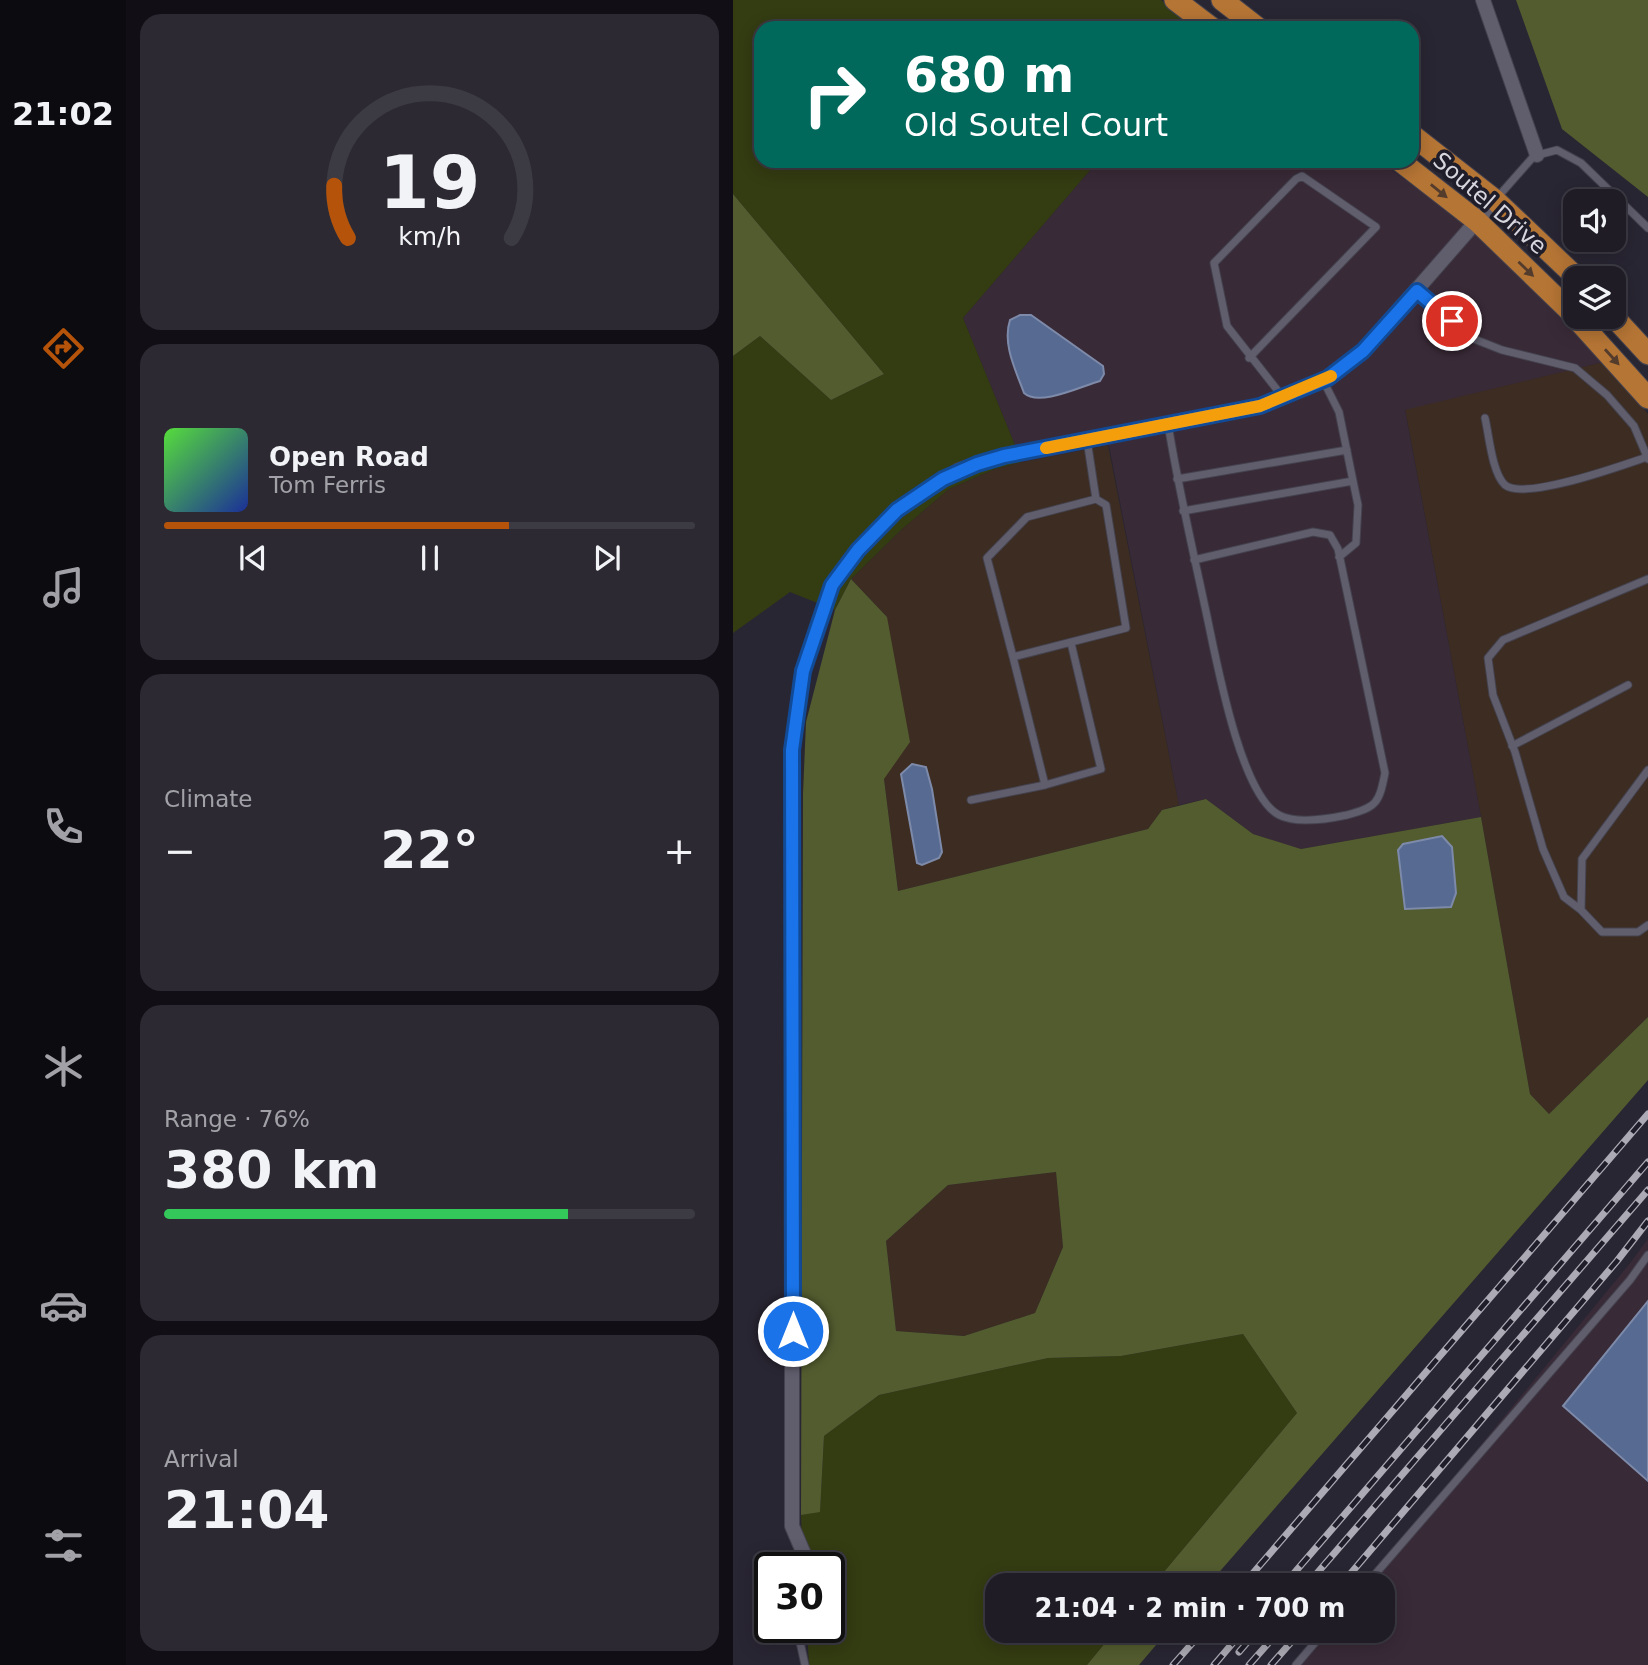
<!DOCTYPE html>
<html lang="en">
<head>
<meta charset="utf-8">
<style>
	:root { --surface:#1f1c26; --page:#2c2932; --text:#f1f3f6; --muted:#a1a1a7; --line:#3c3a43; --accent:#b45309 }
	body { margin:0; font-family:"DejaVu Sans",sans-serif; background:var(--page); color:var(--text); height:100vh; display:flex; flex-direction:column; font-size:26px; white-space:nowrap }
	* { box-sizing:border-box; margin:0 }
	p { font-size:23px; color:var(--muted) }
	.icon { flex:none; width:38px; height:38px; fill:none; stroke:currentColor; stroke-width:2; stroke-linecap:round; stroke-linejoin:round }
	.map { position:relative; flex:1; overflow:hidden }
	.side { display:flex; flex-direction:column; gap:14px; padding:14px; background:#110f15; width:607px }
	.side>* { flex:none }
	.banner { position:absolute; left:21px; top:21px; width:665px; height:147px; border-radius:21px; box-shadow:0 4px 18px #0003,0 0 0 2px var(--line); background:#00695c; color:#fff; overflow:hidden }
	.fabs { position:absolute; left:830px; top:189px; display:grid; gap:14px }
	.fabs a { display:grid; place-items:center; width:63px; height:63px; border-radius:14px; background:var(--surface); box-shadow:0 4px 18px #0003,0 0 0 2px var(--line); font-size:35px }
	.speed { position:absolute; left:21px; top:1552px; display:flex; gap:14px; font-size:35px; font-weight:700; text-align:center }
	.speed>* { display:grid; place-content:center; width:91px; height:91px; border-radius:50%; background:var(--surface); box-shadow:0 4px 18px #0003,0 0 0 2px var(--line); line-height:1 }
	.speed .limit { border:4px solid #111; border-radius:10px; background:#fff; color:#111 }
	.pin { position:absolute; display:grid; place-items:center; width:60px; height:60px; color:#fff; margin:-30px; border:4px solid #fff; border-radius:50%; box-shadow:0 2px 7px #0007 }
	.me { position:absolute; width:77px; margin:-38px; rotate:0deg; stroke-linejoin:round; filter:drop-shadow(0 0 5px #0008) }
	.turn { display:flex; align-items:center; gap:24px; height:147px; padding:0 35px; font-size:32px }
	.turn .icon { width:91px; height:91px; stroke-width:2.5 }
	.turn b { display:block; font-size:49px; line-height:60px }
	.big { font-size:52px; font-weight:700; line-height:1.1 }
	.side .card { flex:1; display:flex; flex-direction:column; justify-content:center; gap:10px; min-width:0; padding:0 24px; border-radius:21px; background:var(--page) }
	.side .dial { align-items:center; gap:0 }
	.dial svg { height:182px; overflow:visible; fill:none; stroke:var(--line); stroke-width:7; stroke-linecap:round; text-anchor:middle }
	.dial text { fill:var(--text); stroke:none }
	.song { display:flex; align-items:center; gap:21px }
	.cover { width:84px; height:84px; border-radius:10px; background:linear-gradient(135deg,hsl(110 70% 55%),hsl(230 70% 35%)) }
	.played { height:7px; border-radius:4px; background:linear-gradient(90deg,var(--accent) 65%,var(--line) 65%) }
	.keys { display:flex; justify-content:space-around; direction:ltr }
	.heat { display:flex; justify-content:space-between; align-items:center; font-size:38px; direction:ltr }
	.charge { height:10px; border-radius:5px; background:linear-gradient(90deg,#34c759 76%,var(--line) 0) }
	.trip { position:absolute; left:252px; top:1573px; width:410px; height:70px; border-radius:21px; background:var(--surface); box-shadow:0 4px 18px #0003,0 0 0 2px var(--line); font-weight:700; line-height:70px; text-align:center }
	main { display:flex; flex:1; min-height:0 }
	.tab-bar { display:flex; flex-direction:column; width:126px; justify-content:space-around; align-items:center; background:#0c0b0f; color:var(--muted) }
	.tab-bar .icon { width:49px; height:49px }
	.tab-bar .on { color:var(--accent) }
	.tab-bar b { font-size:32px; color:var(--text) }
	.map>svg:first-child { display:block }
</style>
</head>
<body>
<main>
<nav class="tab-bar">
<b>21:02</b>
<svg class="icon on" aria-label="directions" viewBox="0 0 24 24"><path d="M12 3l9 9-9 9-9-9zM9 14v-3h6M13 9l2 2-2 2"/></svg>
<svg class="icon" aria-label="music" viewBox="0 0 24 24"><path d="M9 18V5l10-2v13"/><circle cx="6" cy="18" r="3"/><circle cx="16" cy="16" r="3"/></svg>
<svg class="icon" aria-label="phone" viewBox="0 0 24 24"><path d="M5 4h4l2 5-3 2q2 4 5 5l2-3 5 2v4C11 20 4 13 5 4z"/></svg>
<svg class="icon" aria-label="climate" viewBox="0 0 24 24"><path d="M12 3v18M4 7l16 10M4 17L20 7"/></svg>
<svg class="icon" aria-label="car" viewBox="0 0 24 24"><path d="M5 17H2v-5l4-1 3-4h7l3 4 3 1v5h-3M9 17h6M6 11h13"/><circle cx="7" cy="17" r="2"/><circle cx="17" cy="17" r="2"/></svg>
<svg class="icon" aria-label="filters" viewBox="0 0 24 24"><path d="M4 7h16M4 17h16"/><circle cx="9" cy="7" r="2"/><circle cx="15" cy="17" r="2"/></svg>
</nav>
<section class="side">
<div class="card dial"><svg viewBox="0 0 100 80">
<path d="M14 69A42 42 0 1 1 86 69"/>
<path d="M14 69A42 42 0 0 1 8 46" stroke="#b45309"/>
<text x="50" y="56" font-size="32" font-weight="700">19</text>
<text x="50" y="72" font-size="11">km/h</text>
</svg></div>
<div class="card">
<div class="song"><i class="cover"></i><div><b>Open Road</b><p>Tom Ferris</p></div></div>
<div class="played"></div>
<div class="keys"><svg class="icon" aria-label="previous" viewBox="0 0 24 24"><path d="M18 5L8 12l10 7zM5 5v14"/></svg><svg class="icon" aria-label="pause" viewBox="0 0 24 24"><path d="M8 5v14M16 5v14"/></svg><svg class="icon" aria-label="next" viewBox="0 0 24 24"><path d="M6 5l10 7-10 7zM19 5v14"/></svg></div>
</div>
<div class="card"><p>Climate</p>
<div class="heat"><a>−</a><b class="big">22°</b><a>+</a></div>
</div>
<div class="card"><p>Range · 76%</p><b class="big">380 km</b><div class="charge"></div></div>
<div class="card"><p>Arrival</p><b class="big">21:04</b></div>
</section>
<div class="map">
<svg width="915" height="1665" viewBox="0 0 915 1665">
	<rect width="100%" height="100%" fill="#292633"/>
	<path fill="#3c2c21" d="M870,362l45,52v603l-99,97 -19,-20 -49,-277 -76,-408z
		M375,445l71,360 -17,5 -14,19 -250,62 -14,-112 3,-162 -36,-38 50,-49 48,-41 46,-20 27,-7z
		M323,1172l7,75 -28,66 -71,23 -68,-5 -10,-90 62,-56z"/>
	<path fill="#392a37" d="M365,161h281l79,56 62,58 83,87 -198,48 76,407 -180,32 -48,-15 -47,-35 -27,6 -70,-360 -87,17 -59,-144z
		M915,1239v426h-347l28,-34h53v-45l-16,-1 265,-323z"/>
	<path fill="#343c12" d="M0,0h428l35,28h-435v133h337l-135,157 59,144 -27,7 -46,20 -48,41 -50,49 -16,31 -45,-18 -57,41v-277l27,-20 71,64 53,-26 -151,-180z
		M510,1334l54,79 -144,172 -156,1v45h118l-28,34h-278l-2,-37h22v-60h-26l-2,-53 19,-4 4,-75 55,-41 169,-37 73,-2z"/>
	<path fill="#535c2f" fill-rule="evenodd" d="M783,0h132v197l-86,-68z
		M0,194l151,180 -53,26 -71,-64 -27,20z
		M118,579l36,38 23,125 -26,37 14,112 250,-62 14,-19 44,-11 47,35 48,15 180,-32 49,277 19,20 99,-97v63l-440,505h-55l144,-172 -54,-79 -122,22 -73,2 -169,37 -55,41 -4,76 -19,3 2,-721 3,-72 29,-112zM323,1172l7,75 -28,66 -71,23 -68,-5 -10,-90 62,-56z
		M382,1631h53l-29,34h-52z"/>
	<path fill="#576a92" stroke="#7d8aa9" stroke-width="2" d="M287,315h11l72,51 1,8 -4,7c-18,5 -61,26 -76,12 -8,-22 -22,-49 -14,-73z
		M179,764l14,3 6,22 10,63 -3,6 -17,7 -5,-2 -16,-89z
		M709,836l10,11 4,46 -5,14 -46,2 -7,-59 5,-6z
		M915,1301v180l-85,-75z"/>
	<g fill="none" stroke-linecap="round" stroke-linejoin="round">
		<g stroke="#44424e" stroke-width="9">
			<path id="lane" d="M763,199l38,-43 23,-6 24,13 67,65
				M684,291l57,48 28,11 73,18 32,27 27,31 14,33
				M516,358l127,-131 -74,-51 -6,3 -82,84 13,63 55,70
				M752,418c4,17 7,55 20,67 20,16 118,-20 142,-28
				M435,424c10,62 24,122 37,183 10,45 34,187 74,208 17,9 49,4 68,0 30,-8 32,-12 38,-42l-47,-224 -8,-14 -17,-3 -119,28
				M354,440l9,59 -69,18 -40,41 26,99 113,-29 -20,-123 -10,-6
				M444,479l170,-29
				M450,511l170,-30 -14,-69 -16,-32
				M606,557l17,-14 2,-38 -5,-24
				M779,746l116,-61
				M915,770l-66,89 -1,51 21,22h36l10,-7
				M312,785l56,-16 -30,-126
				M238,800l74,-15 -32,-128
				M848,910l-17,-13 -21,-48 -28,-97 -22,-57 -5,-37 15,-18 145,-61
				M67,1568l4,-14
				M632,1586l265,-306 18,-25
				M64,1628l8,37
				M563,1665l29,-34"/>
		</g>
		<g stroke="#44424e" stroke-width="16">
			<path id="street" d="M750,0l54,155
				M71,1554l-12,-28v-776l11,-79 29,-86 26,-35 39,-40 62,-40 18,-6 27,-8 256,-50 68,-28 35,-27 132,-151"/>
		</g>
		<g stroke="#44424e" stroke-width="23">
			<path id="primary" d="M442,0l37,28
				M489,0l36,28
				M679,135l83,65 82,78
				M667,161l77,60 98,95
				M880,316l35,38
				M842,317l73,81"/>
		</g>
		<use href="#lane" stroke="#605e6d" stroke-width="7"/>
		<use href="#street" stroke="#605e6d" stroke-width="14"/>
		<use href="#primary" stroke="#b57535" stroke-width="21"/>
		<g stroke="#acaab4" stroke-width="7">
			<path id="rail" d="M509,1586l406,-472
				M550,1586l365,-424
				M573,1586l342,-396
				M607,1586l277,-325 31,-40
				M506,1652l18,-21
				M440,1665l30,-34
				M481,1665l29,-34
				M516,1665l30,-34
				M538,1665l30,-34"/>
		</g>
		<use href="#rail" stroke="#1f1d29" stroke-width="4.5" stroke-dasharray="13" stroke-linecap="butt"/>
	</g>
	<defs><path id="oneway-solid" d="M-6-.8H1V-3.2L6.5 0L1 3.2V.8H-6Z" transform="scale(1.75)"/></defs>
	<g fill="#543c2d">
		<use href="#oneway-solid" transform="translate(706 191) rotate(39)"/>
		<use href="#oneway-solid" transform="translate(793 269) rotate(44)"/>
		<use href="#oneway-solid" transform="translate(879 357) rotate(48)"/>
	</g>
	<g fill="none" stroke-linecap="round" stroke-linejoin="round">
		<g stroke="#114b97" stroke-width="18">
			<path id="route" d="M60,1331l-1,-581 11,-79 29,-86 26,-35 39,-40 46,-31 34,-15 27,-8 256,-50 68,-28 35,-27 54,-60 35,30"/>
		</g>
		<use href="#route" stroke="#1a73e8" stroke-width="12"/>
		<path stroke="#f59e0b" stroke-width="12" d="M313,448l214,-42 71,-30"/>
	</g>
	<g text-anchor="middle" stroke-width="7" stroke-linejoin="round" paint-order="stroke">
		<g font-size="23" fill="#d7d5de" stroke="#1f1d29">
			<text transform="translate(757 203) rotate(41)" y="8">Soutel Drive</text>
		</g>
	</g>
</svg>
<div class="fabs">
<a><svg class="icon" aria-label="sound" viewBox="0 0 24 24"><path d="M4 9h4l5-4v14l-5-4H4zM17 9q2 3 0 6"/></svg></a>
<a><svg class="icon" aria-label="layers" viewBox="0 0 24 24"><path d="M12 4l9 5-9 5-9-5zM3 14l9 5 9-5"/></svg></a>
</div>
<div class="speed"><div class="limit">30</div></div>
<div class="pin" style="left:719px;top:321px;background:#d93025"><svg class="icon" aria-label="arrive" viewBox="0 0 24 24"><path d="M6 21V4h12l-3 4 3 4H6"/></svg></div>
<svg class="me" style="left:60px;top:1331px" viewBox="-20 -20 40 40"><circle r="17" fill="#1a73e8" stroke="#fff" stroke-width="3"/><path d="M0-11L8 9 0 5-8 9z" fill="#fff"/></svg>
<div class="trip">21:04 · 2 min · 700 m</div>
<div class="banner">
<div class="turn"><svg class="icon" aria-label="right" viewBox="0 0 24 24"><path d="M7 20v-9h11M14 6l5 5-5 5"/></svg><div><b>680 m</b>Old Soutel Court</div></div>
</div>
</div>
</main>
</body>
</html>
